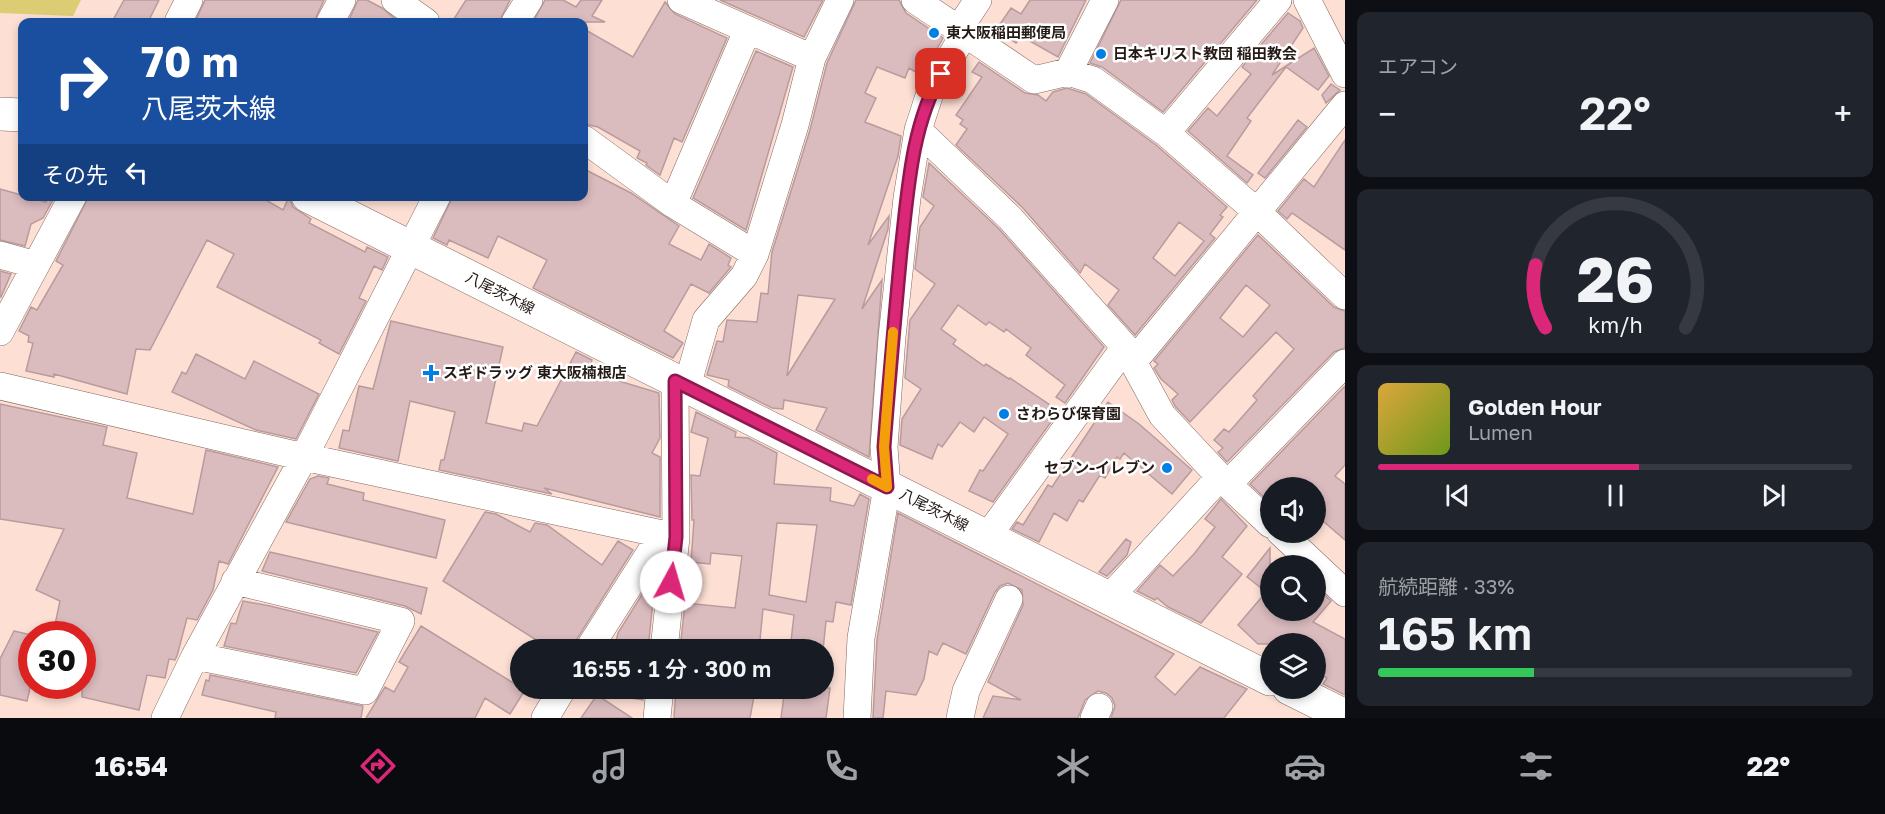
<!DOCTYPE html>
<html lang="ja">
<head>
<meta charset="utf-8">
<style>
	:root { --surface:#171b24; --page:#20242c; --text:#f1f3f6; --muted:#9ea1a6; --line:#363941; --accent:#db2777 }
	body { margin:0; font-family:"Golos Text","Noto Sans JP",sans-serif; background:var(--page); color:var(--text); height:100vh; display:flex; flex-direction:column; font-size:22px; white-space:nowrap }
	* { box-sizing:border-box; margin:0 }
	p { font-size:20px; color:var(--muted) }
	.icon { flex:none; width:33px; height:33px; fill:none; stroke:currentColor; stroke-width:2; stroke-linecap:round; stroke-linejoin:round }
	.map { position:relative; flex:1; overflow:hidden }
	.drawer { display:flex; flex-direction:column; gap:12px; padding:12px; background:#0d0f14; width:540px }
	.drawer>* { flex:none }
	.banner { position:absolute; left:18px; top:18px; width:570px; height:183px; border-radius:12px; box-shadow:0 3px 9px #0003; background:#1a4fa0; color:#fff; overflow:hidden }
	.tools { position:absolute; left:1260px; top:477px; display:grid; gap:12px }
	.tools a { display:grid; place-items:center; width:66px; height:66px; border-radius:50%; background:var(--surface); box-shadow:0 3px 9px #0003; font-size:30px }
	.speed { position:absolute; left:18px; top:621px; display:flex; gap:12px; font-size:30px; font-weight:700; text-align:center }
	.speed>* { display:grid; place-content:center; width:78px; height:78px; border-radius:50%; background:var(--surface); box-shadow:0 3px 9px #0003; line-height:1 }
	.speed .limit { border:9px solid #d22; background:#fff; color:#111 }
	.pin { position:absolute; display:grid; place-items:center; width:51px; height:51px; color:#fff; margin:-26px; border-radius:12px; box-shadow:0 3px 9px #0006 }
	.me { position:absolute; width:66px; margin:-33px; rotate:6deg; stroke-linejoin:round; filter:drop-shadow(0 0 4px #0008) }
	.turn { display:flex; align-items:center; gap:21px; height:126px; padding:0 24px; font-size:27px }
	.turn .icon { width:78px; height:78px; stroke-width:2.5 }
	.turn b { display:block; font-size:42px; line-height:51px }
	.then { display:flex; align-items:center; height:57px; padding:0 24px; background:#0003; gap:12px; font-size:22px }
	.big { font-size:45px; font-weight:600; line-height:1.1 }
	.drawer .tile { flex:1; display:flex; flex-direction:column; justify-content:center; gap:9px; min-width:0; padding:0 21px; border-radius:12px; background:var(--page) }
	.drawer .dial { align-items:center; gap:0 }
	.dial svg { height:156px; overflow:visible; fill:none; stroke:var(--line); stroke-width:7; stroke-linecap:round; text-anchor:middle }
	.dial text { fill:var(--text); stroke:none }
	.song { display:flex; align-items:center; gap:18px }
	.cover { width:72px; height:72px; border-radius:9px; background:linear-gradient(135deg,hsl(40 70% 55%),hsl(80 70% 35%)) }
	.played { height:6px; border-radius:3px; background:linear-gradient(90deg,var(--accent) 55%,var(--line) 55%) }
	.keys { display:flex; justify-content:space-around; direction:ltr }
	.heat { display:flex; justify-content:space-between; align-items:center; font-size:33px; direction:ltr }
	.charge { height:9px; border-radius:4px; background:linear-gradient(90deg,#34c759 33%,var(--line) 0) }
	.trip { position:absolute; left:510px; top:639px; width:324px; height:60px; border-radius:30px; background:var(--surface); box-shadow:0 3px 9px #0003; font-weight:600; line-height:60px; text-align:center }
	.tab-bar { display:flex; height:96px; justify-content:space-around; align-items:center; background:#090b0e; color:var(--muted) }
	.tab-bar .icon { width:42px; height:42px }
	.tab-bar .current { color:var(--accent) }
	.tab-bar b { font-size:27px; color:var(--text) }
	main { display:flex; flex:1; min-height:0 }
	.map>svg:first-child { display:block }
</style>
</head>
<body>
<main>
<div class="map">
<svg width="1345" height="718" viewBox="0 0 1345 718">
	<rect width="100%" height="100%" fill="#fddfd4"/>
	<path fill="#dccd74" d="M0,0h81l-8,16 -73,-3z"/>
	<path fill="#dabbbe" stroke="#b99b9e" stroke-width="1.5" fill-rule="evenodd" d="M124,0h35l-11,22h-36z
		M205,0h119l-10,22h-119z
		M358,0h9l15,8 17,14h-51z
		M466,0h44l-11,22h-47z
		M545,0h18l13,7 5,-7h21l-10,16 13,6h-72z
		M720,0h103l-19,37z
		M856,0h43l7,13 37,25 -21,38 -13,-8 -4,10 -28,-11 -12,26 11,5 -11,24 36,14 -3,20 -30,89 21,-29 -1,13 -26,80 20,-29 -13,177 -53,-27 11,-22 -43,-8 -1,9 -11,-1 -44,-22 1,-6 -22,-5 10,-34 6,1 4,-22 30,2 4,-29 7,1 4,-42 38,-122 17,-67zM798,295l37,4 -48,77z
		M1030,0h56l-28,57 -37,-21 -5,7 -20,-13 15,-22 10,6z
		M1121,0h136l-94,112 -61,-45 -12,-4z
		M665,2l10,12 52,24 -45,104 -8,-4 -14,37 -14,-10 1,-2 -10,-5 3,-7 -42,-24 -14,-3v-95l49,28z
		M1288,13l12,8 3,7 -31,47 42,-27 15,28 -11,14 -32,-23 -39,51 4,3 -24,35 26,19 -6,8 -59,-52 20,-23 9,8 34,-42 -9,-7z
		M756,51l37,16 -47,163 -53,-32z
		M979,62l46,31 13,2 8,6 7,-9 14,-4 19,6 70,51 71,62 -7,8 3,2 -13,17 5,4 -80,97 -27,-30 11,-15 -34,-26 -5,9 -58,-66 -66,-62 11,-16 -7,-5 3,-4 -7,-5 26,-38 -10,-5zM1179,222l25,19 -29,35 -22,-18z
		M1331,84l9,6 -14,13 -4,-8z
		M1298,120l9,7 -42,51 -7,-5z
		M1345,140v110l-53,-37 -5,6 -9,-8 26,-32 10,8z
		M929,163l70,66 105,118 -39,56 -9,-6 9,-12 -39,-30 5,-7 -25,-19 -2,3 -15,-10 -3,3 -28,-20 -17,24 15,11 -3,4 31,22 2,-2 23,15 1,-1 49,33 -66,91 -24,-11 11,-21 3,1 25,-37 -24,-17 -10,15 -14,-10 -18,25 -4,-3 -6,15 -32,-14 2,-26 19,-30 -16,-11 5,-58 25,-36 -20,-15 5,-42 14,-21 -11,-9z
		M584,169l47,24 48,33 -10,18 32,16 8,-16 22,14 -3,7 3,2 -22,26 -18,-9 -27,47 19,12 -10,15 -140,-70 14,-28 -49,-24 -10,22 -39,-18 -2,5 -14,-7 20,-42h131z
		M0,189l46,13 3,-6h6l-12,22 -12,6 -6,22 -25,-6z
		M89,196h170l24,14 6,-13 4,10 18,12 -2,4 56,29 2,-5 21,10 -6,13 -8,-4 -15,32 7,3 -27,53 -20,-11 2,-3 -104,-53 17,-33 -27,-14 -57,110 -14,-1 -9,45 -73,-20v3l-28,-6 7,-28 -5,-1 1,-6 -10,-5 12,-24 6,3 26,-45 -7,-4z
		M1258,235l76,72 11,4v37l-11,4 -107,110 -9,-10 5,-4 -9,-8 10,-11 5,3 28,-32 -4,-4 41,-47 -18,-17 -86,90 -15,-16 -3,-6 6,-6 -17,-15 -7,-11 4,-4 -4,-3zM1246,285l24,20 -27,32 -23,-19z
		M0,271l11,3 -10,23h-1z
		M391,321l112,26 -17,76 36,8 2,-8 13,3 39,-74 16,8 -3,12 70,21 1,45 -8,15 8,4v60l-116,-29 8,6 -113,-24 2,-10h3l11,-48 -45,-11 -12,60 -59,-13 4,-18 6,1 10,-45 14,3z
		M196,354l49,25 9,-18 65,33 -23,45 -40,-9 -84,-38 10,-20 4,2z
		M1345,386v79l-10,11 10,8v56l-29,-25v-27h-46v15l-20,-19z
		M1108,402l31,22 53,46 -20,24 -48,-41 -4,6 -3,-2 -12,21 -5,-3 -17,27 -4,-2 -12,21 -13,-8 -15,29 -27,-13 5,-7 6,3 25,-40 4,2z
		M0,404l107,23 -4,18 34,8 -10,45 66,16 13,-64 72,17 -50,97 -9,-3 -6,29 -16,30 -10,-2 -10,38 -2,4 -6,-1 -4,19 -18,-3 -8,35 -57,-13v-63h-29l7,-33 -24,-11 28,-61 -64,-10z
		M696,412l40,20 -1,5 13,1 29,15 -3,31 57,4 -1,13 24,5 6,-12 9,5 -18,106 -15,-3 -3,20 -7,-1 -3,29h-33l4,-35 -31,-6 -4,41h-79l5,-47 50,5 7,-52 -31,-3 -1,11 -19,-2 3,-42h-2l-1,-45 9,1 8,-38 -17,-6zM777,523l40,2 -11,77 -37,-7z
		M318,476l11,2 -2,6 37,9 -1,7 82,20 -9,38 -150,-36 24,-43z
		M1221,499l26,27 -25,31 20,17 -41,49 -33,-16 -11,-9 -2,2 -18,-9 23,-26 13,11 21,-22 21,-27 -10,-8z
		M485,512l11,2 34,18 5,-9 12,2 55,40 16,-24 15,9 -58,92 -3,8h-20l-109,-69z
		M898,513l276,141 -19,23 20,18 25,-28 47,22 -23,29h-113l4,-12 -3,-8 -6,-5 -8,-2 -13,9 -7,18h-95l10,-22 28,4 -33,-18 35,-77 -1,-15 -14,-7 -8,3 -5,6 -29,62 -23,-11 -6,12 -8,-4 -5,28 -8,16 -30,-4 -3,27h-10l4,-78z
		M1126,539l5,3 -4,13 -20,21 -8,-4z
		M1270,548v62h46v-23l15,14 -18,21 32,17v56l-22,-11 4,-6 -11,-6v-28h-58l-20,-19 28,-33 -19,-15z
		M270,552l157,36 -6,26 -16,-8 -143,-35z
		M656,572l-8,77 -34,1 4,-17z
		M243,601l27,5 108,26 -22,41 -132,-27 7,-23 5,1z
		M421,626l104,64 -15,24 -25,-16 -10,20h-109l19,-31 9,5 14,-25 -9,-5z
		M14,631l18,4v45l-5,21 -27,-6v-36z
		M210,675l153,31 -2,12h-86l1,-6 -74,-17 4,-15 3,1z
		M624,688h20l-1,12 -19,-3z
		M676,688l79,3 -5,27h-76z
		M785,688h45l-4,30h-45z
		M597,695l35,23h-51z"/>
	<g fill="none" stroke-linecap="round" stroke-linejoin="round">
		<g stroke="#836960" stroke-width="28">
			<path id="minor" d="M395,0l31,22
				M681,0l131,58
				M915,0l119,80 34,-8 25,8 73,53 90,78 89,85
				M1307,0l38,74
				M178,22l11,-22
				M330,22l12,-22
				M515,22l14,-22
				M1068,72l37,-72
				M918,130l92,88 115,129 37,68 58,62 50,47
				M1166,133l112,-133
				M584,139l89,65 82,50
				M673,204l74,-173
				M0,255l36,10
				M0,332l73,-136
				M1134,361l211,-256
				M0,386l304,71 372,80
				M687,386l19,-66 38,-44 11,-22 40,-129 17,-67 28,-58
				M1228,484l117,-121
				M1280,532l65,61
				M987,537l138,-190
				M1109,598l111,-121
				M588,650l74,-116
				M664,650l12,-113 -1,-156
				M195,656l170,35 36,-70 -166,-40
				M165,718l30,-62 109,-199 133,-261
				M545,718l18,-30
				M657,718l3,-30
				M857,718l4,-80 26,-151 -3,-40 8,-110 15,-139 11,-68 12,-37 34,-59v-13l14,-21
				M960,718l6,-27 43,-92
				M1094,718l5,-11"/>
		</g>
		<g stroke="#836960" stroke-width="34">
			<path id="major" d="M0,114l22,1
				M308,196l962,483
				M1289,688l56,28"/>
		</g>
		<use href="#minor" stroke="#fff" stroke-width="27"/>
		<use href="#major" stroke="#fff" stroke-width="33"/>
	</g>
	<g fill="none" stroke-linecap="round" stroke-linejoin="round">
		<g stroke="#8e194d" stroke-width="15">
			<path id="route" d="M671,582l5,-45 -1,-156 212,106 -3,-40c5,-66 11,-131 17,-196 7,-60 10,-124 40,-177"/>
		</g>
		<use href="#route" stroke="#db2777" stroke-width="10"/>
		<path stroke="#f59e0b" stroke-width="10" d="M872,479l15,8 -3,-40 9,-115"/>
	</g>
	<g fill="#007fe5" stroke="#fff" stroke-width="2">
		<circle cx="934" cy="33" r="6"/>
		<circle cx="1101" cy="54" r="6"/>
		<path d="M428 364h6v6h6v6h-6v6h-6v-6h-6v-6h6z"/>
		<circle cx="1004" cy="414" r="6"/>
		<circle cx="1167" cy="468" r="6"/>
	</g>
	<g text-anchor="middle" stroke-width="5" stroke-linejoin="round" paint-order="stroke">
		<g font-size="15" font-weight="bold" fill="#241a16" stroke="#fff" text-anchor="start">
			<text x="946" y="38">東大阪稲田郵便局</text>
			<text x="1113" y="59">日本キリスト教団 稲田教会</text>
			<text x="443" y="378">スギドラッグ 東大阪楠根店</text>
			<text x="1016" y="419">さわらび保育園</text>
			<text x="1155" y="473" text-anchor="end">セブン-イレブン</text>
		</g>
		<g font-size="15" fill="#241a16" stroke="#fff">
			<text transform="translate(500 293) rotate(27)" y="5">八尾茨木線</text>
			<text transform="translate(934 510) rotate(27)" y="5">八尾茨木線</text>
		</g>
	</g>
</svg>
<div class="tools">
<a><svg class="icon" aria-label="sound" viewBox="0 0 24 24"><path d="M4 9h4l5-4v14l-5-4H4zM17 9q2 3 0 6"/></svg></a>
<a><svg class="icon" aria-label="search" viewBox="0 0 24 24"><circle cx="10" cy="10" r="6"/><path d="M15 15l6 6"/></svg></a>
<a><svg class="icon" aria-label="layers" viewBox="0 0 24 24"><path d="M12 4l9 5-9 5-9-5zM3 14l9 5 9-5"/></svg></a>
</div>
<div class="speed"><div class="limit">30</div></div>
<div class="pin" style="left:941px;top:74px;background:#d93025"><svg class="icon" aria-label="arrive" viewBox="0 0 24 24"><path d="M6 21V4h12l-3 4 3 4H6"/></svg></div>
<svg class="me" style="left:671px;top:582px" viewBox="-20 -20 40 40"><circle r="19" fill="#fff"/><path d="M0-13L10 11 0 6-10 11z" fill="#db2777"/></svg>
<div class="trip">16:55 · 1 分 · 300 m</div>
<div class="banner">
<div class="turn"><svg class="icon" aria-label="right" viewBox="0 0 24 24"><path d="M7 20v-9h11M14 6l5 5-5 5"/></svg><div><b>70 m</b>八尾茨木線</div></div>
<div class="then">その先<svg class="icon" aria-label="left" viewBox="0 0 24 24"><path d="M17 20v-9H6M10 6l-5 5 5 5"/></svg></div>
</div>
</div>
<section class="drawer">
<div class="tile"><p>エアコン</p>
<div class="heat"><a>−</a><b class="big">22°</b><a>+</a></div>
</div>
<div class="tile dial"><svg viewBox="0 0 100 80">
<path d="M14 69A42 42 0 1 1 86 69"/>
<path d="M14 69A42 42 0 0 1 9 37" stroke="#db2777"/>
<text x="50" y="56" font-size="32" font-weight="700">26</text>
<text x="50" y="72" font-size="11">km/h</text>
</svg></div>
<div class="tile">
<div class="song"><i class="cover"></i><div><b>Golden Hour</b><p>Lumen</p></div></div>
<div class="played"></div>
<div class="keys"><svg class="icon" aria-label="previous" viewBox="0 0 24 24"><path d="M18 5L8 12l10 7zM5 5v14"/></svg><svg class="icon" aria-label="pause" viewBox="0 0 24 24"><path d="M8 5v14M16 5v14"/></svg><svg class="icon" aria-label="next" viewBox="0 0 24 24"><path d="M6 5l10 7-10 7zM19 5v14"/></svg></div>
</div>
<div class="tile"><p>航続距離 · 33%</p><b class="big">165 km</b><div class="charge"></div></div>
</section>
</main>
<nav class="tab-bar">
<b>16:54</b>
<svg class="icon current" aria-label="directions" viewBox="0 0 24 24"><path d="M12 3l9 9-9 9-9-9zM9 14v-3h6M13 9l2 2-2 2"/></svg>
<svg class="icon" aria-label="music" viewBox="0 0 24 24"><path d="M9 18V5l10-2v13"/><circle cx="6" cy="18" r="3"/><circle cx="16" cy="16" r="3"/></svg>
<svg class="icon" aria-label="phone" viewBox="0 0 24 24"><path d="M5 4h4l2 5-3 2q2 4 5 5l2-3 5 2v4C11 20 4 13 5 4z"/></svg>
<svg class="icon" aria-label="climate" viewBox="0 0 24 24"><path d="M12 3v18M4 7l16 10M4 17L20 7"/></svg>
<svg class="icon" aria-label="car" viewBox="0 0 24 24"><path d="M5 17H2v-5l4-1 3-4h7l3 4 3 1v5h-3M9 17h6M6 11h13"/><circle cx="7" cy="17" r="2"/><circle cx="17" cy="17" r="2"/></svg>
<svg class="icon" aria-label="filters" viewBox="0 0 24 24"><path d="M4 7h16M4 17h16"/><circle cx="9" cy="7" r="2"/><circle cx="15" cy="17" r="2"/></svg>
<b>22°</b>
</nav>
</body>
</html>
